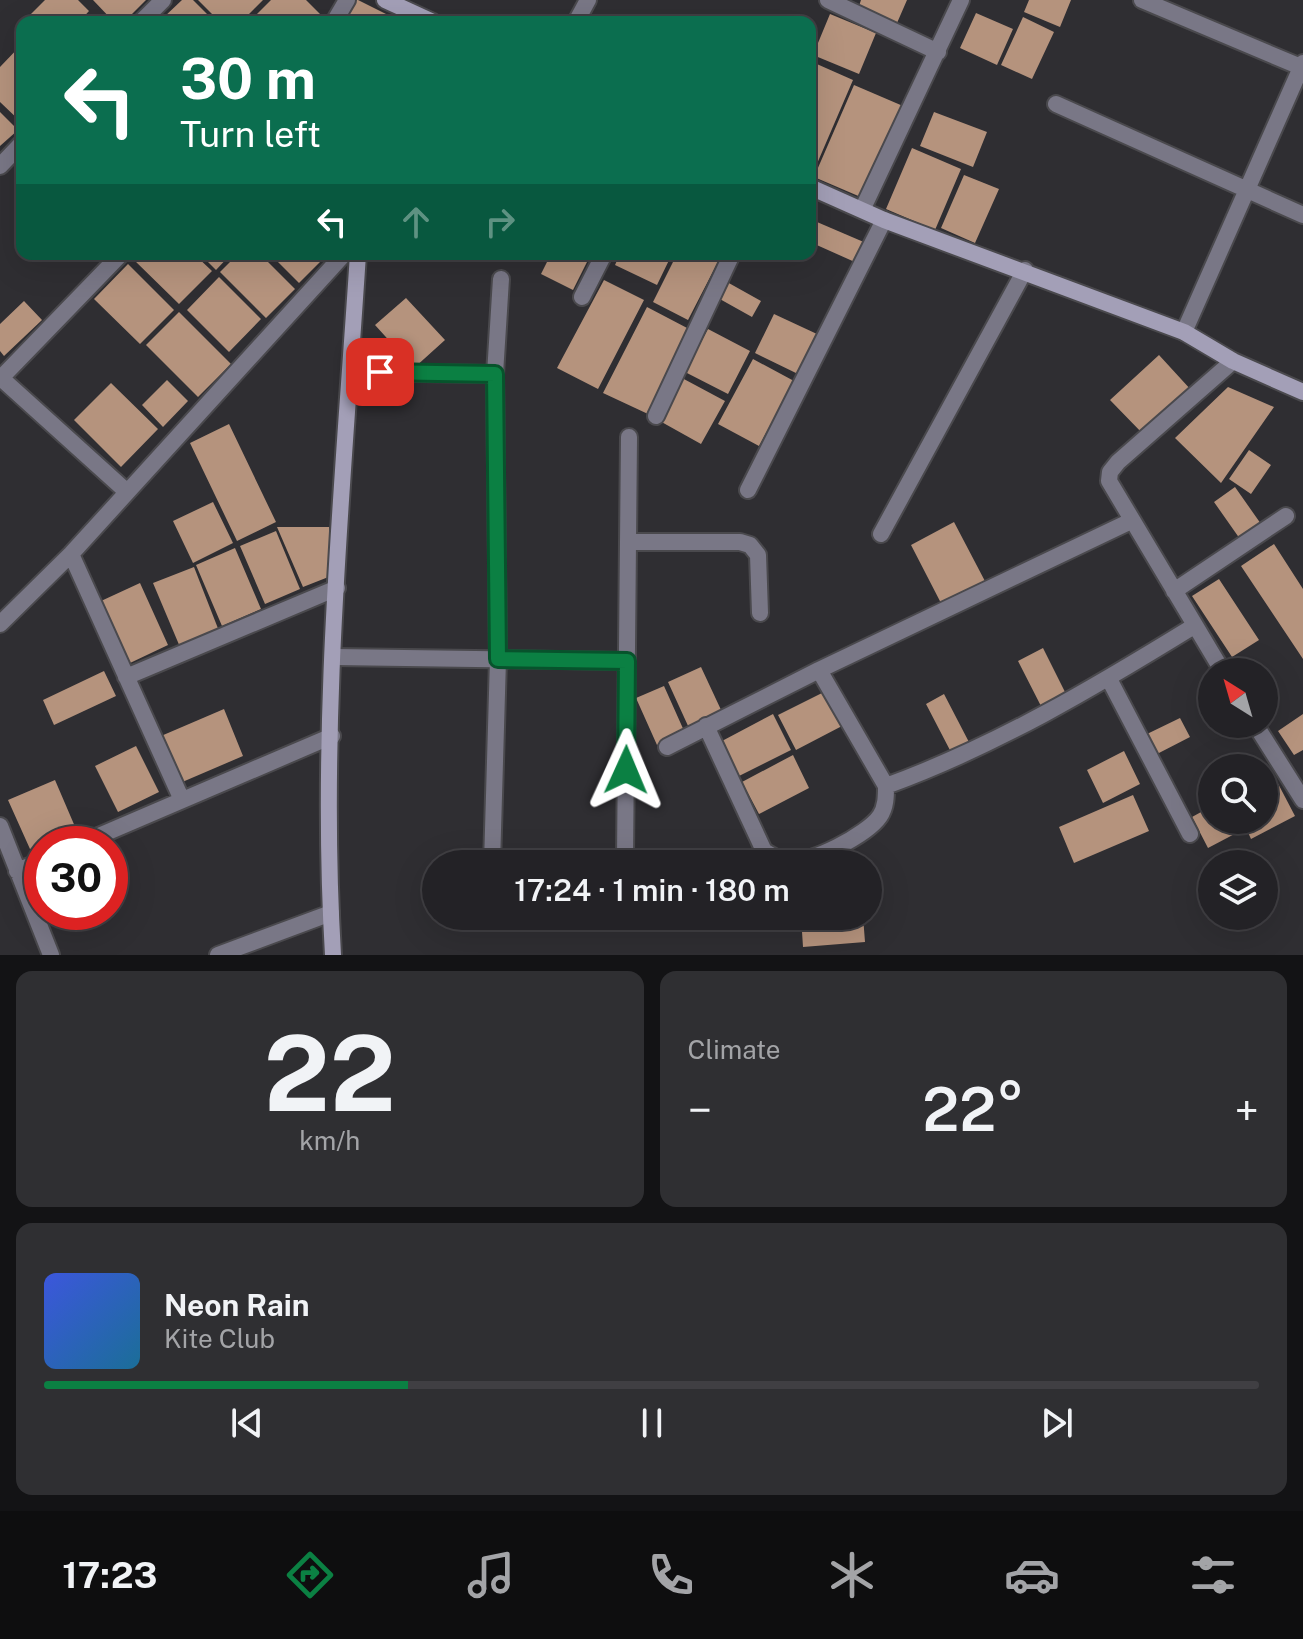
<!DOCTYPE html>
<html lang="en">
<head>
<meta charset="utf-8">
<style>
	:root { --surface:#232226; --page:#2f2f32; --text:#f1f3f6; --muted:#a3a4a7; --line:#403f43; --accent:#0b8043 }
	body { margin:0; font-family:"Public Sans",sans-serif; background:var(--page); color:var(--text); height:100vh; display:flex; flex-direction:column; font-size:30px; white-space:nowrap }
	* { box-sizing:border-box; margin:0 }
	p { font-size:26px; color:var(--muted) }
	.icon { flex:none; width:44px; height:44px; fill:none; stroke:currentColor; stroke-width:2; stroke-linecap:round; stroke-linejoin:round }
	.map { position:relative; height:955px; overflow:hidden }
	.details { display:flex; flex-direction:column; gap:16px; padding:16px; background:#131315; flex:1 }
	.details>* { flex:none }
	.top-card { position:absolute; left:16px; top:16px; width:800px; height:244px; border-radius:16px; box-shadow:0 8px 32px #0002,0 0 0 2px var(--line); background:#0b6e4f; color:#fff; overflow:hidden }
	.needle { width:52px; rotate:323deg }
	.tools { position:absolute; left:1198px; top:658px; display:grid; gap:16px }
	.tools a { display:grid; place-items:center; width:80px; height:80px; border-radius:50%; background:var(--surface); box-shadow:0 8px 32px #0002,0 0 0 2px var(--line); font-size:40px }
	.speed { position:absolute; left:24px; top:826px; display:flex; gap:16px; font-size:40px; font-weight:700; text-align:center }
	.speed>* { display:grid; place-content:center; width:104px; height:104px; border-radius:50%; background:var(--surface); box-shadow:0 8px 32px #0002,0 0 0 2px var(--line); line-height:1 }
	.speed .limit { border:12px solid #d22; background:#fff; color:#111 }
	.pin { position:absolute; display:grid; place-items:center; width:68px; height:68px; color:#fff; margin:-34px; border-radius:16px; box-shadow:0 4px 12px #0006 }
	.me { position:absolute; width:88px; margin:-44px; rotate:1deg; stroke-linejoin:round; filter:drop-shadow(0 0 6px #0008) }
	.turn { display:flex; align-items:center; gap:28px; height:168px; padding:0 32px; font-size:36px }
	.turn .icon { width:104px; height:104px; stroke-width:2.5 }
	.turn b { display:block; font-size:56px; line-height:68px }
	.lanes { display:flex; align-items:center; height:76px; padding:0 32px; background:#0003; justify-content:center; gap:40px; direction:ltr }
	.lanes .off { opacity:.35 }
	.big { font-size:60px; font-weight:600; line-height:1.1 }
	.details .tile { flex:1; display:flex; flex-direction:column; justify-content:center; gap:12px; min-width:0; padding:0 28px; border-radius:16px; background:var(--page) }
	.details .dial { align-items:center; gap:0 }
	.dial b { font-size:104px; line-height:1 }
	.song { display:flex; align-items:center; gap:24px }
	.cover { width:96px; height:96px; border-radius:12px; background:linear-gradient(135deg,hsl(230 70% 55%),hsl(200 70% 35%)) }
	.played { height:8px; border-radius:4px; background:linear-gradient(90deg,var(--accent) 30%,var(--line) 30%) }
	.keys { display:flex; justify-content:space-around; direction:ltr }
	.heat { display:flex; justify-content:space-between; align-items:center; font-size:44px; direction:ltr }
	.details .tiles { flex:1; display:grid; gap:16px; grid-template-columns:1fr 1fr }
	.tile:last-child { grid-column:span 2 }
	.trip { position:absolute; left:422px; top:850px; width:460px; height:80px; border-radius:40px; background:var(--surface); box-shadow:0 8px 32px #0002,0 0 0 2px var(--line); font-weight:600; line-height:80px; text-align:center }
	.tabs { display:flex; height:128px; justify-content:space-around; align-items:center; background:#0e0e0f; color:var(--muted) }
	.tabs .icon { width:56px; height:56px }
	.tabs .selected { color:var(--accent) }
	.tabs b { font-size:36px; color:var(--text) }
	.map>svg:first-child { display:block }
</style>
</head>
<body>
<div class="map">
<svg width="1303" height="955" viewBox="0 0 1303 955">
	<rect width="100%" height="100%" fill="#2f2e32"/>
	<path fill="#b5937d" d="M45,0h33l11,11 -10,11h-46l-5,-5z
		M93,0h53l-22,22h-10z
		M182,0h11l22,22h-48l-4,-4z
		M198,0h65l-22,22h-21z
		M271,0h35l22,22h-79z
		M350,0h8l44,22h-63z
		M861,0h46l-10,23 -38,-17z
		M1029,0h42l-11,27 -36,-15z
		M976,13l37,16 -16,36 -37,-17z
		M830,14l46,19 -17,41 -46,-19z
		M1023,17l31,15 -22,47 -31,-14z
		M22,44v79l-22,-21v-35z
		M810,61l43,19 -43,100z
		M854,85l49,21 -40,92 -49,-21z
		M0,112l18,18 -18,16z
		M934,112l53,20 -14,35 -53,-21z
		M912,148l49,21 -26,61 -49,-21z
		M964,175l35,14 -24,54 -34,-15z
		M810,219l56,24 -9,20 -47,-21z
		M138,254h56l18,17 -33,33 -46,-45z
		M200,254h31l-15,16z
		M238,254h22l35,35 -29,29 -46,-46z
		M270,254h58l-29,29z
		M551,254h40l-18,36 -32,-16z
		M620,254h52l-15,31 -42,-20z
		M677,254h45l-34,66 -35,-18z
		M128,264l46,46 -34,34 -46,-45z
		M219,277l42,42 -32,33 -42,-42z
		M604,280l40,20 -46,89 -41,-21z
		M727,282l34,19 -9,16 -34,-19z
		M406,298l39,42 -31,28 -39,-43z
		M24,301l18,19 -38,36 -4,-5v-27z
		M647,307l42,22 -41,85 -45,-21z
		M179,312l52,52 -33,33 -52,-52z
		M774,314l43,20 -19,40 -43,-21z
		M708,329l42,22 -22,43 -43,-22z
		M1159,355l33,36 -48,44 -34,-35z
		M753,359l41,22 -35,65 -41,-22z
		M682,378l43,23 -24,43 -43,-24z
		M167,380l21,21 -25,26 -21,-22z
		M111,383l47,46 -37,38 -47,-47z
		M1228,387l46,20 -53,76 -46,-45z
		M229,424l47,98 -39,19 -47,-98z
		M1249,450l22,15 -20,29 -22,-15z
		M1235,487l26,37 -21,15 -26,-37z
		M213,502l20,41 -40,20 -20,-42z
		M954,522l33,63 -44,22 -32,-62z
		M277,527h52l2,49 -28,11z
		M276,531l24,58 -35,15 -25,-58z
		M1274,544l29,45v70l-62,-93z
		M235,548l26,61 -39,17 -26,-61z
		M194,567l25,64 -39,16 -27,-64z
		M1219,579l40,61 -27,17 -40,-61z
		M140,583l28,62 -38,18 -29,-62z
		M1043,648l25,50 -25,12 -25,-49z
		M701,667l21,45 -33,16 -21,-46z
		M104,671l12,25 -62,29 -11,-25z
		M664,686l21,47 -28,12 -21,-47z
		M824,692l18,34 -46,24 -18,-35z
		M944,694l27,52 -18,10 -27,-52z
		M224,709l19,47 -63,27 -19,-47z
		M773,714l18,36 -52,26 -17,-35z
		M1303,714v36l-9,5 -16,-24z
		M1180,718l10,19 -33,17 -10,-20z
		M136,746l23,46 -41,20 -23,-46z
		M1124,751l16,33 -37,19 -16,-33z
		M793,755l16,33 -50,26 -17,-32z
		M1273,774l22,42 -44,23 -5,-11 -38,20 -16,-31 20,-11v14h52v-41z
		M55,780l21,49 -46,20 -22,-49z
		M1133,795l16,36 -75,32 -15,-36z
		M614,916h29l1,1 -28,6z
		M801,916h62l2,26 -62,5z"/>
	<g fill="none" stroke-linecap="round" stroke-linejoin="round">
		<g stroke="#4a494d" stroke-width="20">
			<path id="street" d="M828,0l110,52
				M1142,0l161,68
				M141,22l22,-22
				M334,22l13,-22
				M576,22l12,-22
				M1056,104l247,111
				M0,166l22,-23
				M863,208l98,-208
				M121,254l-120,124 125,113
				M582,297l22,-43
				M1184,332l119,-269
				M351,372l144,2
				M656,416l76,-162
				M748,490l136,-270
				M881,534l144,-264
				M628,542h112l10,3 8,10 2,58
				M71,554l111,246
				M1174,591l112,-75
				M0,624l71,-70 273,-300
				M335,657l292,4
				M1223,672l-114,-191 1,-9 8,-10 115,-101
				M126,677l211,-89
				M1109,679l81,155
				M1255,724l48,76
				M706,726l58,125c7,4 15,10 23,11 22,3 80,-27 93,-46 6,-9 6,-20 6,-30l-67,-116
				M667,747l152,-77 312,-149
				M886,786c110,-40 209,-99 308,-160
				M0,826l51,129
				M80,844l252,-108
				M625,858l4,-421
				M492,864l6,-205 -3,-285 6,-95
				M17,871l25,-10
				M218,955l113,-42"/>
		</g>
		<g stroke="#4a494d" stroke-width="20">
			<path id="secondary" d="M385,0l48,22
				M810,187l74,33 300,112 49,29 70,31
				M333,955c-14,-233 10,-469 25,-701"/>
		</g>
		<use href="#street" stroke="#797786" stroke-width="16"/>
		<use href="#secondary" stroke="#a39fb7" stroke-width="16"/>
	</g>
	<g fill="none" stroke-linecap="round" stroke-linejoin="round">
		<g stroke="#07532c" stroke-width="20">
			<path id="route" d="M380,372l115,2 3,285 129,2 -1,109"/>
		</g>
		<use href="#route" stroke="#0b8043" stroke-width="14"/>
	</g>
</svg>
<div class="tools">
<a><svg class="needle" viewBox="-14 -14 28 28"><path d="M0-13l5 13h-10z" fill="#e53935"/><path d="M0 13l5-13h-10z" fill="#a3a4a7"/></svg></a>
<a><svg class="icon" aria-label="search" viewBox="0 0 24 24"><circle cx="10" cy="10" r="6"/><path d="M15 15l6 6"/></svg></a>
<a><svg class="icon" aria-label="layers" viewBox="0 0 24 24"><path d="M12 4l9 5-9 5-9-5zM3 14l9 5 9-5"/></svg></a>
</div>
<div class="speed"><div class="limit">30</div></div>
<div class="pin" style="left:380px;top:372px;background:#d93025"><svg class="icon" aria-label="arrive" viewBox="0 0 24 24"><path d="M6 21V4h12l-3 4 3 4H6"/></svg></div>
<svg class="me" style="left:626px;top:770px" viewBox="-20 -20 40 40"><path d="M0-17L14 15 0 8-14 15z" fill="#0b8043" stroke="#fff" stroke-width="4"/></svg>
<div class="trip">17:24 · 1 min · 180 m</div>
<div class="top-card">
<div class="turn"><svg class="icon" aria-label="left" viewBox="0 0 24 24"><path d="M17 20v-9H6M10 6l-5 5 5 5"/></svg><div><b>30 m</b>Turn left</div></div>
<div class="lanes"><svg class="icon" aria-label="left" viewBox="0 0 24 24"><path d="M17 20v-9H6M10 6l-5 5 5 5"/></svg><svg class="icon off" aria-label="ahead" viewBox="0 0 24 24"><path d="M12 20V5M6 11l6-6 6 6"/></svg><svg class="icon off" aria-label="right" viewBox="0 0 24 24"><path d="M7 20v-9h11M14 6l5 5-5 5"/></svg></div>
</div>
</div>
<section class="details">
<div class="tiles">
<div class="tile dial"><b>22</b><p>km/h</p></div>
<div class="tile"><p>Climate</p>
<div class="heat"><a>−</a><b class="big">22°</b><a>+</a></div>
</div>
<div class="tile">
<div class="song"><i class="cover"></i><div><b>Neon Rain</b><p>Kite Club</p></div></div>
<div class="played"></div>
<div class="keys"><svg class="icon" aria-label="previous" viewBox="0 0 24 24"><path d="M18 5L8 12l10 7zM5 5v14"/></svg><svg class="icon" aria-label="pause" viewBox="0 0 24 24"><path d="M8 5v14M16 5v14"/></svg><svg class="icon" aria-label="next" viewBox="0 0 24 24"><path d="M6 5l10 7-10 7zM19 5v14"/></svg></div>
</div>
</div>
</section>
<nav class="tabs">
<b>17:23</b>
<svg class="icon selected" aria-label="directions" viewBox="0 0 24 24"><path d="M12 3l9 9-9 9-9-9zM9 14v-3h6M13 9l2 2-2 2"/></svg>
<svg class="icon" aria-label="music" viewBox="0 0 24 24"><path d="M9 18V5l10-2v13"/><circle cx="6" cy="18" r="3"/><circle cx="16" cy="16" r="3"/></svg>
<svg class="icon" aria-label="phone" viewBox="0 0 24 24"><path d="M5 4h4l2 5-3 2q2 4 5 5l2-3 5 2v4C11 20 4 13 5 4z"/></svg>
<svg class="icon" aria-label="climate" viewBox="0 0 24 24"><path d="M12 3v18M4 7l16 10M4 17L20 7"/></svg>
<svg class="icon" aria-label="car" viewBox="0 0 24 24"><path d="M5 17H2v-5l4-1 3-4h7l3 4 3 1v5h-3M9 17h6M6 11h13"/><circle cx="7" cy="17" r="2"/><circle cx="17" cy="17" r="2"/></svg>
<svg class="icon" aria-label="filters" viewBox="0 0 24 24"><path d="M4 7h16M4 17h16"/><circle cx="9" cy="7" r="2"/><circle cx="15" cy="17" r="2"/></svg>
</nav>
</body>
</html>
